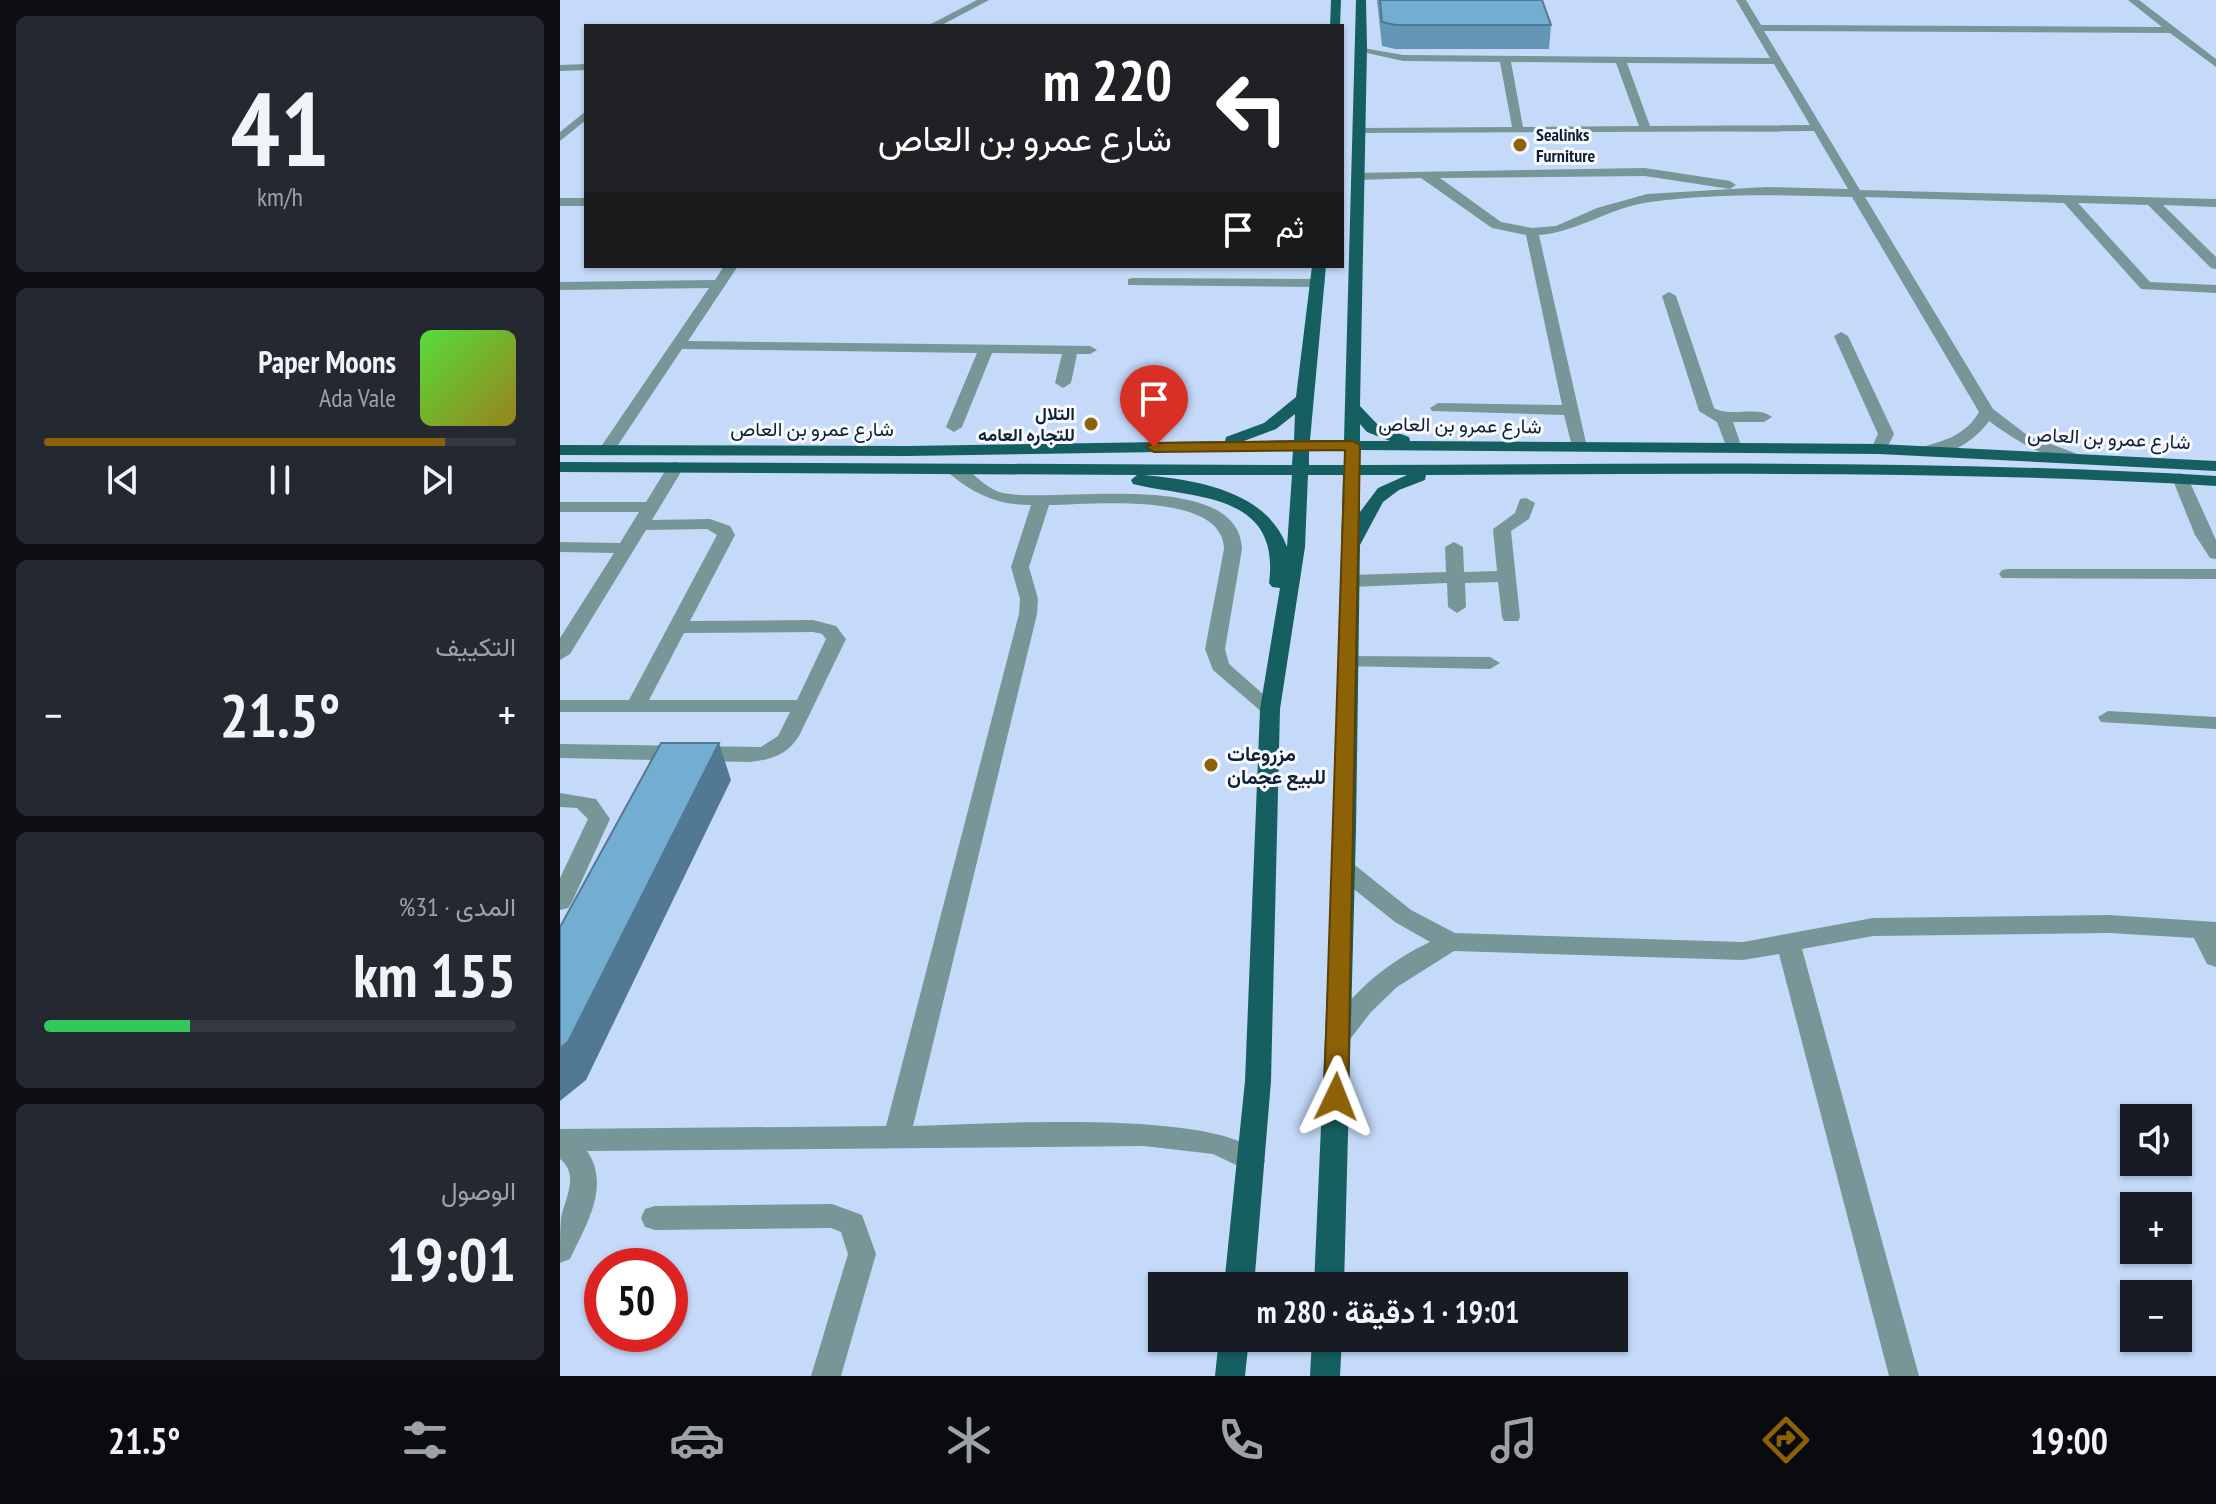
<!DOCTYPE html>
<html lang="ar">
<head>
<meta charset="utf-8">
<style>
	:root { --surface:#171b24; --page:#242831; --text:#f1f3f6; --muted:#9ea1a6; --line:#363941; --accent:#8d6105 }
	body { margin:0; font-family:"PT Sans Narrow",Vazirmatn,sans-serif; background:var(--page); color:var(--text); direction:rtl; height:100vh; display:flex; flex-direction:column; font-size:30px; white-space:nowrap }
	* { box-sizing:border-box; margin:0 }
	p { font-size:26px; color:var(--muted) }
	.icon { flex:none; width:44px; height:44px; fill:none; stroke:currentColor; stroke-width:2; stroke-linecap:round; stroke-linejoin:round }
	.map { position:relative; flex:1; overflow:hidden; direction:ltr }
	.details { display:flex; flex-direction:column; gap:16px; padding:16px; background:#0d0f14; width:560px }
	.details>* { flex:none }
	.top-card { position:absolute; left:24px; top:24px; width:760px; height:244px; border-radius:0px; box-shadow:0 2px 6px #0004; direction:rtl; background:#202124; color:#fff; overflow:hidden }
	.controls { position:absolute; left:1560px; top:1104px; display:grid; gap:16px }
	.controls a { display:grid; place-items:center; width:72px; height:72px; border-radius:0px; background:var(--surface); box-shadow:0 2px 6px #0004; font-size:40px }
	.speed { position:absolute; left:24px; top:1248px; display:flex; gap:16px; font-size:40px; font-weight:700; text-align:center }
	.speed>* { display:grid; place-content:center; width:104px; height:104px; border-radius:50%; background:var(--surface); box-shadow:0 2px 6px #0004; line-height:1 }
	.speed .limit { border:12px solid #d22; background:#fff; color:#111 }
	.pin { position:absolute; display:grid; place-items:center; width:68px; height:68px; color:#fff; margin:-82px -34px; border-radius:50% 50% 50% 0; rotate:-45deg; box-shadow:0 0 8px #0007 }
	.pin .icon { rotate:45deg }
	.me { position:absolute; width:88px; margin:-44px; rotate:2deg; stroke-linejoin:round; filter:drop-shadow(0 0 6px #0008) }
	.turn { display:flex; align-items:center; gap:28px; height:168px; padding:0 40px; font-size:36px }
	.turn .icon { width:104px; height:104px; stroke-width:2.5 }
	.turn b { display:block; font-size:56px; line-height:68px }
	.then { display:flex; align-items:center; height:76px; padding:0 40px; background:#0003; gap:16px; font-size:30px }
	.big { font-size:60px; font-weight:700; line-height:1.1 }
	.details .widget { flex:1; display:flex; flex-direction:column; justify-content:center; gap:12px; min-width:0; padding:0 28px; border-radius:12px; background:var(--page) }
	.details .dial { align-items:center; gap:0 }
	.dial b { font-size:104px; line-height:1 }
	.song { display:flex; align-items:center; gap:24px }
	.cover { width:96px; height:96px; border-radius:12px; background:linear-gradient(135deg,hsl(110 70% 55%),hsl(50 70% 35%)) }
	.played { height:8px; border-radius:4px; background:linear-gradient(90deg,var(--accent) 85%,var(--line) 85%) }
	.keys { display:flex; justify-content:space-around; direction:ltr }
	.heat { display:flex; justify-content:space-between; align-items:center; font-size:44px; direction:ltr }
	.charge { height:12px; border-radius:6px; background:linear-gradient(90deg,#34c759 31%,var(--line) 0) }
	.trip { position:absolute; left:588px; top:1272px; width:480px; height:80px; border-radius:0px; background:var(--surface); box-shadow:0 2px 6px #0004; font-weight:700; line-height:80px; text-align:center; direction:rtl }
	.tab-bar { display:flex; height:128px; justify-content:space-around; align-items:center; background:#090b0e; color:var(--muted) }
	.tab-bar .icon { width:56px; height:56px }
	.tab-bar .current { color:var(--accent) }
	.tab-bar b { font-size:36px; color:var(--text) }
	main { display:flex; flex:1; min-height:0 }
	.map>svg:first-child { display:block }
</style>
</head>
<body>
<main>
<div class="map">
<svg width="1656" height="1376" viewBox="0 0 1656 1376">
	<rect width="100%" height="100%" fill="#c5daf9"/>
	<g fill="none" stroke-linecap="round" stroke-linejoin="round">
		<path fill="#769697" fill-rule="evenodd" d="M417,0h12l-49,26h-13z
			M1176,0h10l15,25 401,2 -34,-27h11l77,59v8l-46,-34 -406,-2 96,159 356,9v8l-53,-2 53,52v12l-5,-1 -63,-63 -70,-2 72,79 66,3v8l-75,-4 -77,-86 -199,-6 128,212 34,26 53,20 2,3 -2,3c-25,5 -71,-25 -91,-40 -15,21 -44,39 -71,33v-6c26,-7 47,-12 61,-36l-127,-215c-67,-2 -135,-4 -202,5 -39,5 -72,30 -111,33l48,212 -8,5 -6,-2 -9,-35 -132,-4 -2,-3 8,-5 124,2 -36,-170 -34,-7 -71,-50 -62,2 -4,-1v-6l290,-5 85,13 6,4 -6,4 -85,-13 -205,2 61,44 31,6 24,-2 41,-18 50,-14 119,-7 82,2 -34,-58 -458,2v-4l4,-1 152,-1 -12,-65 -97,-1 -45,-10v-4l45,8 367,3zM951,62l105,1 23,63 -116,1zM1067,63l147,1 36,61 -160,1z
			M26,64v6l-26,1v-6z
			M26,111v9l-26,21v-9z
			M0,198h26v8h-26z
			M164,266h14l-50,75 402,5 7,4 -7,4h-13l-6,29 -8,5 -8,-5 7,-29 -70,-1 -30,74 -8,5 -8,-5 31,-74 -295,-4 -70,105h-12l-2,-3 111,-163 -149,2v-8l155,-2z
			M573,278l185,1 7,4 -7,4 -190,-2v-6z
			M1109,292l7,4 38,112c17,10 43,-3 58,9l-8,5h-31l9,26 -2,3h-12l-11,-29 -18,-11 -37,-115z
			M1281,332l7,4 46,98 -9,18h-12l-2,-3 7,-15 -44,-98z
			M116,462l8,5 -32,53 58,-1 20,7 5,9 -45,86 123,-1 23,6 10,13 -47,97c-12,19 -28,24 -50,26l-189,-4v-14l201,3 17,-11 12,-24h-230v-12h69l88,-165 -10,-6 -61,1 -76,124 -10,6v-22l54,-85 -54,-1v-10l60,1 19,-31h-79v-10h86l24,-39zM253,632l9,2 4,5 -29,61h-148l35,-67z
			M396,465c17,4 28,24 47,28 52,11 236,-26 239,56l-17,100 4,15 51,45 -3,4h-14l-50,-43 -8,-21 19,-100c-1,-59 -135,-44 -175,-44l-20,62 9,32 -1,15 -124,512c61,-1 325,-20 352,35l-4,8 -10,3 -38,-18 -69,-8 -557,5c24,35 -1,74 -17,108l-10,4c0,-14 0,-32 1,-45 4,-20 19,-43 -1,-59v-30l326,-3 133,-512 1,-15 -9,-32 20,-62c-33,0 -56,-10 -81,-31l-2,-4z
			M1620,473l8,5 28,62v19l-6,-1 -15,-23 -23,-57z
			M966,498l9,5 -6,16 -18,12 9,86 -2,4h-14l-2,-4 -4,-35 -33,1 1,24 -9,6 -9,-6 -1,-24 -96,4 -9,-6 9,-6 95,-3 -1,-25 9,-5 9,5 1,25 33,-1 -4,-42 22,-16 5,-14z
			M1448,569h208v10l-214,-1 -3,-4 3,-4z
			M789,656l141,1 10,6 -10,6 -148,-3 -3,-4 3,-4z
			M1548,711l108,6v12l-115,-7 -3,-5z
			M0,793l36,6 14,20 -38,83 -4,6 -8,2v-32l28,-59 -11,-11 -17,-1z
			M783,860l8,2 60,48 44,23 288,9 130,-24 236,-3 107,7v45l-9,-3 -13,-26 -85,-5 -236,3 -71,13 117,427h-30l-110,-422 -36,6 -289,-9 -57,36 -26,25 -23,30 -9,3 -9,-3 -4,-7c22,-41 63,-74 104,-93l-35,-20 -60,-48 -3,-6 3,-6z
			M272,1204l30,11 14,39 -35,122h-30l37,-122 -7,-22 -10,-4 -176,2 -10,-3 -4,-9 4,-9 10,-3z"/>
		<path fill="#165f61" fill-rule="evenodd" d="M771,0h10l-1,26h-10z
			M796,0h10l1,47 -7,359 19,20 30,11 1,4 469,3 337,17v10l-337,-17 -519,-4v15c286,-1 571,-6 856,11v10c-263,-16 -526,-12 -790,-11l-1,5 -26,10 -16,12 -23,43 -4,285 -12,456h-30l20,-456 9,-355h-35l-3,72 -25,162 -9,372 -17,205h-30l21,-205 15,-372 20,-121 -8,-1 -3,-4c12,-91 -74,-84 -136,-99l-2,-4 6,-5 -577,-3v-10l732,3 1,-15 -386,6 -347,-1v-10l347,1 318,-5 1,-4 38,-14 32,-26 16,-131h14l-16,174h34zM735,414l-1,26 -50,1 32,-12zM800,424l7,8 23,9h-30zM749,450h35v15h-35zM584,475h148l-5,72c-20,-56 -90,-67 -143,-72zM800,475h47l-29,13 -18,24z
			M659,1338h30l-4,38h-30z
			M752,1338h30l-2,38h-30z"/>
	</g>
	<path fill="#6495b5" d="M817,0h165l9,25 -2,24h-154l-13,-3z"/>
	<path fill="#517993" d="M159,743l12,37 -145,300 -26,21v-53z"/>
	<path fill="#74add2" stroke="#517993" stroke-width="2" d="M820,0h162l9,25h-156l-13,-3z
		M101,743h58l-151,299 -8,6v-121z"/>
	<path fill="#8d6105" stroke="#5c3f03" stroke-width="2" d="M793,441l7,4 -12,652 -3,7 -9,3 -8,-3 -4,-7 21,-647 -191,2 -8,-5 8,-4z"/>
	<g fill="#8d6105" stroke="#f6faff" stroke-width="3">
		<circle cx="960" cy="145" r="8"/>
		<circle cx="531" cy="424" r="8"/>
		<circle cx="651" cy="765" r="8"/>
	</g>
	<g text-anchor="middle" stroke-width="6" stroke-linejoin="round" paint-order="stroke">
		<g font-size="18" font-weight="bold" fill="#132033" stroke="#f6faff" text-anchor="start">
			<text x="976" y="141">Sealinks<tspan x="976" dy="21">Furniture</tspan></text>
			<text x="515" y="420" text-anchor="end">التلال<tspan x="515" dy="21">للتجاره العامه</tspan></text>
		</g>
		<g font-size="20" fill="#132033" stroke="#f6faff">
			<text transform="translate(900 425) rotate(1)" y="7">شارع عمرو بن العاص</text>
			<text x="252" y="436">شارع عمرو بن العاص</text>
			<text transform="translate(1549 438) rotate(3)" y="7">شارع عمرو بن العاص</text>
		</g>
		<g font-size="20" font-weight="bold" fill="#132033" stroke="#f6faff" text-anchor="start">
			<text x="667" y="761">مزروعات<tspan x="667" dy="23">للبيع عجمان</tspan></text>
		</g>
	</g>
</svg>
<div class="controls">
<a><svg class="icon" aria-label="sound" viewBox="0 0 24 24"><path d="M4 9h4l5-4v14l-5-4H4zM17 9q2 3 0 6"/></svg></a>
<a>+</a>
<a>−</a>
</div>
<div class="speed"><div class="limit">50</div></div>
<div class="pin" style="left:594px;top:447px;background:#d93025"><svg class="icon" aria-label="arrive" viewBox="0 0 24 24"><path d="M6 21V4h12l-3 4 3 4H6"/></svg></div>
<svg class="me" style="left:776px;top:1097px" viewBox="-20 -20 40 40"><path d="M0-17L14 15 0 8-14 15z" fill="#8d6105" stroke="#fff" stroke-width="4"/></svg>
<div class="trip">19:01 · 1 دقيقة · 280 m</div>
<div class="top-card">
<div class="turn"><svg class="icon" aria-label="left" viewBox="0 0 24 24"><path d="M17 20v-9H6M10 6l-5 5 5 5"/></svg><div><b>220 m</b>شارع عمرو بن العاص</div></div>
<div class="then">ثم<svg class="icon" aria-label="arrive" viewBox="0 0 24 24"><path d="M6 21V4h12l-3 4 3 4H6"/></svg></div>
</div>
</div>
<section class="details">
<div class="widget dial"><b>41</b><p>km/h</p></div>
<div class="widget">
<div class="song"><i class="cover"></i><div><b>Paper Moons</b><p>Ada Vale</p></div></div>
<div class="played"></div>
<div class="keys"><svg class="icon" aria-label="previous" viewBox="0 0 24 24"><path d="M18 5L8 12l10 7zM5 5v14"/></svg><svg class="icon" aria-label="pause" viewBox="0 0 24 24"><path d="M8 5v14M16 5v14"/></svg><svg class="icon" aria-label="next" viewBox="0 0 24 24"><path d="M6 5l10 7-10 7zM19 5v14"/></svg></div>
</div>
<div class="widget"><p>التكييف</p>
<div class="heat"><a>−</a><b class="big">21.5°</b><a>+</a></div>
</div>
<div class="widget"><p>المدى · 31%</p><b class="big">155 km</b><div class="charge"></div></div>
<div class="widget"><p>الوصول</p><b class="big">19:01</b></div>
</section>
</main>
<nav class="tab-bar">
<b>19:00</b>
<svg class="icon current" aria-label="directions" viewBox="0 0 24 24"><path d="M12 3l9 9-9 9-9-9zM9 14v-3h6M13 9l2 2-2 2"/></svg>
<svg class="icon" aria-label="music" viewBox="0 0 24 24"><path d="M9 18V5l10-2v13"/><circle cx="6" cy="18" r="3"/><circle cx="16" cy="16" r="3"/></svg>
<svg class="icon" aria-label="phone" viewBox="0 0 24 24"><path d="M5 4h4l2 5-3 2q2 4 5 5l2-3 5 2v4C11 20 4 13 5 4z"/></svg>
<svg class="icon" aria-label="climate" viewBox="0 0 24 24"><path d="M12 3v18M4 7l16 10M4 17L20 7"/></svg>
<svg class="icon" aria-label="car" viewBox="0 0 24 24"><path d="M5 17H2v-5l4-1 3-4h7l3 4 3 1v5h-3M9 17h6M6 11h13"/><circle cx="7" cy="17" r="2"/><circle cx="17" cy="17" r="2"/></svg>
<svg class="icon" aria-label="filters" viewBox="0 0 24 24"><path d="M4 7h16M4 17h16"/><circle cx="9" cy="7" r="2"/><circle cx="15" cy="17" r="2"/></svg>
<b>21.5°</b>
</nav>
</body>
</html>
